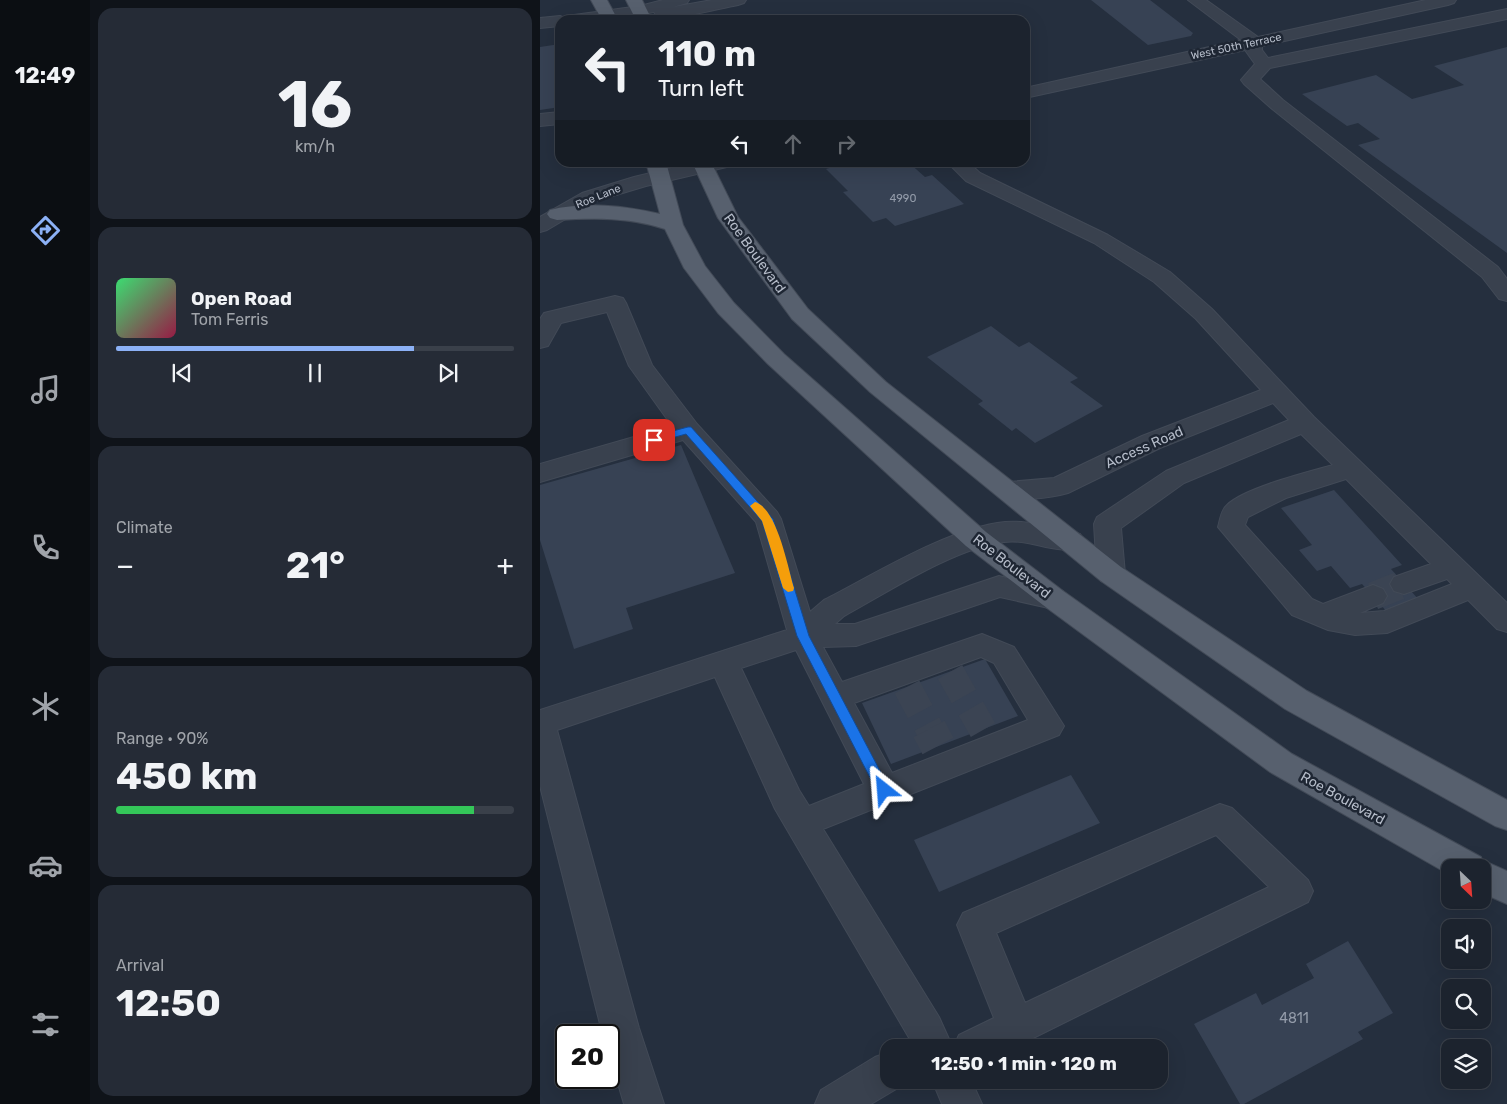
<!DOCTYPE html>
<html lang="en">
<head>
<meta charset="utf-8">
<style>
	:root { --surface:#1c232e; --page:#252b36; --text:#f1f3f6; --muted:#a0a4aa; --line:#3a404a; --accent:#8cb1f6 }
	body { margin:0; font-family:Rubik,sans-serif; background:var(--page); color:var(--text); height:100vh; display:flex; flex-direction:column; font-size:19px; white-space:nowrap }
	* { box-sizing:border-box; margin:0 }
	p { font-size:16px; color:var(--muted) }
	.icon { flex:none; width:28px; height:28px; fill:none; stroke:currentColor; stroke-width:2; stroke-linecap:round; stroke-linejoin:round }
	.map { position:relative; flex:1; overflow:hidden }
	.details { display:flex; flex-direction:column; gap:8px; padding:8px; background:#0f1319; width:450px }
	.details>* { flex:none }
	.hud { position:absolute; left:15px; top:15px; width:475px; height:152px; border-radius:15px; box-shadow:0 5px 20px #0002,0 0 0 1px var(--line); background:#1c232e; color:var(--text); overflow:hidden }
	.needle { width:32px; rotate:155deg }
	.fabs { position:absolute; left:901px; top:859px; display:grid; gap:10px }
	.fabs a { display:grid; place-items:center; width:50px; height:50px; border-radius:10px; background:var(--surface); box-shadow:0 5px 20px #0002,0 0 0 1px var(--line); font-size:25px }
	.speed { position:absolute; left:15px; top:1024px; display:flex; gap:10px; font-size:25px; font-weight:700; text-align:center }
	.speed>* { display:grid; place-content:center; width:65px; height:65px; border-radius:50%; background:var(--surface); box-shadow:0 5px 20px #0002,0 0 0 1px var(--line); line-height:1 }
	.speed .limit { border:2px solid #111; border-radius:8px; background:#fff; color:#111 }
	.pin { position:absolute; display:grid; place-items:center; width:42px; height:42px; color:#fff; margin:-21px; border-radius:10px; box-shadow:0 2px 8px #0006 }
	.me { position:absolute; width:55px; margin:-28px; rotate:332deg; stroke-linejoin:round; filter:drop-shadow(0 0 4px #0008) }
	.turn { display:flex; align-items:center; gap:18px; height:105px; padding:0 20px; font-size:22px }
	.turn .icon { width:65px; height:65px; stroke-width:2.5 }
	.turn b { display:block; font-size:35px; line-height:42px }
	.lanes { display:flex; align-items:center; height:48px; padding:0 20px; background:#0003; justify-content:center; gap:25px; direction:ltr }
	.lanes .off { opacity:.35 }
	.big { font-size:38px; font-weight:700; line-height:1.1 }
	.details .card { flex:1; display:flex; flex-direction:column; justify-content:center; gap:8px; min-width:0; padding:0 18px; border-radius:15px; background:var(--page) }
	.details .dial { align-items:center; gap:0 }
	.dial b { font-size:65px; line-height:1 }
	.song { display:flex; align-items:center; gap:15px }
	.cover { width:60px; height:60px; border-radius:8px; background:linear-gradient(135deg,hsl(140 70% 55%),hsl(340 70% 35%)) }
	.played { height:5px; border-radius:2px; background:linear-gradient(90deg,var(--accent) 75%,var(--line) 75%) }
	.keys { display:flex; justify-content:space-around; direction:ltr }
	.heat { display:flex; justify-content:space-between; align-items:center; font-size:28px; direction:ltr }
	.charge { height:8px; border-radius:4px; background:linear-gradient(90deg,#34c759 90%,var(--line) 0) }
	.trip { position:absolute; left:340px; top:1039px; width:288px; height:50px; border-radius:15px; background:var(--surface); box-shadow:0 5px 20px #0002,0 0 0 1px var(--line); font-weight:700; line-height:50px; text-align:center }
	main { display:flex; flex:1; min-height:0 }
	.dock { display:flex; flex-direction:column; width:90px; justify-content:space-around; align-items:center; background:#0b0e12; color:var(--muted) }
	.dock .icon { width:35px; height:35px }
	.dock .on { color:var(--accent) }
	.dock b { font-size:22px; color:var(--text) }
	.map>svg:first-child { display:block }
</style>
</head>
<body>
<main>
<nav class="dock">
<b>12:49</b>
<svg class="icon on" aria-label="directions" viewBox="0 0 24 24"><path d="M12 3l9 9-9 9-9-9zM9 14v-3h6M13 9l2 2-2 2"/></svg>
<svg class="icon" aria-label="music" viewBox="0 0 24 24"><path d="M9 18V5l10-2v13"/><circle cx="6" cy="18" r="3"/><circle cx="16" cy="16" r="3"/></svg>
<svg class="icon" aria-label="phone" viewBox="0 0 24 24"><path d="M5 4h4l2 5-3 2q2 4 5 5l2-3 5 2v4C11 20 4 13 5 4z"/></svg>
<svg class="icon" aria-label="climate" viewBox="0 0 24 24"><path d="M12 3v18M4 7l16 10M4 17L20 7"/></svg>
<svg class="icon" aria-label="car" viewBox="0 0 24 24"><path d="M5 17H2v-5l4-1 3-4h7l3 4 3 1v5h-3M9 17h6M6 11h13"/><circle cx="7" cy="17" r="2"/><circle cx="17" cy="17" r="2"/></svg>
<svg class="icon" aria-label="filters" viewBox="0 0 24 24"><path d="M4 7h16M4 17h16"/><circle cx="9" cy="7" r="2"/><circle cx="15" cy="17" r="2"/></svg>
</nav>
<section class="details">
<div class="card dial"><b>16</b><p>km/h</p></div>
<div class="card">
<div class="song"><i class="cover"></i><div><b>Open Road</b><p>Tom Ferris</p></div></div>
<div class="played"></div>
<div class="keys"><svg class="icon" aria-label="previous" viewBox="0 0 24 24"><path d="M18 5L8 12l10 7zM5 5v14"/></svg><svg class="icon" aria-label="pause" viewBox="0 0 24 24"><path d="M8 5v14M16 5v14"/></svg><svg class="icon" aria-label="next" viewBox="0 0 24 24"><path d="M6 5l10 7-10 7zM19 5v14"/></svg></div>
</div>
<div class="card"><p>Climate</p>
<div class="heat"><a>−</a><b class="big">21°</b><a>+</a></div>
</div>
<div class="card"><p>Range · 90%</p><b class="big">450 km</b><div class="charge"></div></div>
<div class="card"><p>Arrival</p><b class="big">12:50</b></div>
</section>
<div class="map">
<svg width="967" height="1104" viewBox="0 0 967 1104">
	<rect width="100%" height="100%" fill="#252f3e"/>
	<path fill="#374254" d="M551,0h59l43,33 -2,3 -43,9z
		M20,44v63l-20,3v-63z
		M967,47v206l-149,-108 22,-6 -22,-16 -11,3 -45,-32 74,-19 36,24 52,-14 -30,-19z
		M309,162h59l17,15 7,-2 32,29 -69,22 -9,-8 -13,4 -30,-30 5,-1 -22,-22z
		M451,326l28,21 10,-5 49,36 -8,4 33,24 -68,37 -19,-15 -4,3 -34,-27 5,-3 -56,-44z
		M141,445l54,128 -109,35 7,21 -59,20 -34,-109v-55z
		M794,490l68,75 -11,4 29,32 -32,12 -26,-29 -12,4 -19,-22 -14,5 -18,-21 13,-5 -31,-37z
		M445,659l33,57 -127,48 -29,-61z
		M531,775l29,48 -161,69 -25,-52z
		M808,941l45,72 -35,19 5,7 -119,65h-4l-46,-80 62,-31 6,12 52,-27 -8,-14z"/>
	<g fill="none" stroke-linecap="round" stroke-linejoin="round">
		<path stroke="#3b4453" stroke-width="28" stroke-dasharray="28 14" stroke-linecap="butt" d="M833,596l31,-12
			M410,672l33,58
			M367,687l23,43"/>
		<path stroke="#3b4453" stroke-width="35" stroke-dasharray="35 18" stroke-linecap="butt" d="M389,729l9,17"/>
		<g stroke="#424a57" stroke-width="2">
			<path id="minor" d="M123,0h26l-2,3 -14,4 39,-7h34l-2,3 -6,2c-23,4 -59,16 -82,10l-2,-3 -44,8h-50v6l-20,2v-10l20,-2 7,3 7,-4 66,-9z
				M648,0h18l52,37 168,-37h30l-2,3 -6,2 -186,41v4l6,8 239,-49v10l-237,49 -10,11 23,21 215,167 9,12v22l-8,-2 -17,-22 -211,-169 -27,-24 -3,-4 14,-16 -10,-14 -220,48v-10l216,-48z
				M20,112v12l-20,2v-12z
				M156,162h37l-2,4 -85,20 -50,15 -49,29 -7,2v-15l42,-24 52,-16z
				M407,162h21l12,11 128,62 62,37 42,37 102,108 193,186v29l-10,-3 -29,-29 -81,33 -32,2 -27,-5 -36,-15 -74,-88c2,-7 3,-17 9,-22 17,-17 81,-33 106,-40l-32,-31 -117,49 -63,45 4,46 -4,7 -10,3 -10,-3 -4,-7 -3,-50 3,-7 69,-46 123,-51 -16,-17 -113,45 -92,45c-18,5 -51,9 -68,4l-4,-6 4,-6 9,-3 45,-4 88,-42 119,-46 -65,-71 -42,-37 -60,-39 -128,-62zM806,479l85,85 -37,13 -4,7 4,7 10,3 43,-15 5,5 -68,27 -24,2 23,-10 4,-7 -4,-7 -10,-4 -50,19 -11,-5 -67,-74 3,-8 38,-19z
				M75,296l8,2 3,5 26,62 45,59 80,88 4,7 29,93 14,-12c51,-26 124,-72 181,-78 23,-2 52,6 75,12l4,7 -4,7c-25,7 -51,-10 -76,-6 -49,6 -116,50 -160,74l-9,8h20l144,-48 64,15 4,7 -4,7 -10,4 -53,-12 -144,49 -33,1 19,35 140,-48 32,13 50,79 -5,9 -236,94 116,188 14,31h-38l-140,-239 -60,-132 -158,53 82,298 25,76h-40l-15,-51v-18h-6l-2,-7 -61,-242v-76l247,-80 -31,-108 -73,-82 -143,42v-18l132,-38 -43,-60 -22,-54 -46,11 -13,23 -8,2v-29l4,-6zM256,650l68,134 -55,22 -10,-16 -58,-122zM441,657l13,6 34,57 -136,53 -38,-70z
				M680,804l12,4 76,72 5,11 -5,11 -295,146h-60l6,-13 35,-17 -37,-93 6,-12zM676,835l53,52 -244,116 -29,-70z
				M349,1052v28h15l-1,5 -32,19h-56l6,-14 54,-33z
				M392,1080h39l11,24h-40z"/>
		</g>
		<g stroke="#424a57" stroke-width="2">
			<path id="major" d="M51,0h16l11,20h-16z
				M86,0h16l10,20h-16z
				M106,162h20l17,63 22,41 29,37 50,51 202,178 77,59 229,163 189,103 1,3 25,11v33l-25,-11v-25h-32v7l-180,-103 -227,-167 -77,-59 -198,-182 -50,-51 -34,-45 -19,-39c-36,-12 -71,-11 -108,-9l-7,-2 -3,-4 3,-4c33,-9 77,-4 110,4z
				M152,162h19l27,55 70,92 78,73 235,185 186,124 200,109v30l-12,-4 -210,-117 -184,-128 -231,-189 -78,-73 -74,-101z"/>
		</g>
		<use href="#minor" fill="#39414e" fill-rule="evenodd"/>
		<use href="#major" fill="#57606e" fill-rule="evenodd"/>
	</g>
	<path fill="#1a73e8" stroke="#114b97" d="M148,427h3l82,92 36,117 79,150 2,4 -2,5 -4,1 -5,-1 -82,-159 -35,-115 -76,-87 -32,9 -5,-3 1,-3z"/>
	<path fill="#f59e0b" d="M215,502c22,6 33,66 39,86l-1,3 -5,1 -5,-4 -21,-67 -12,-15z"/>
	<g text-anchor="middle" stroke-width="5" stroke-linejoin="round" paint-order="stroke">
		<g font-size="11" fill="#b5bcc9" stroke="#1e2633">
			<text transform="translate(696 46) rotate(-12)" y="4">West 50th Terrace</text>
			<text transform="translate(58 196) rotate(-22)" y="4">Roe Lane</text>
		</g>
		<g font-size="11" fill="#949caa">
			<text x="363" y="202">4990</text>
		</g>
		<g font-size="14" fill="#b5bcc9" stroke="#1e2633">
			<text transform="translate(215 253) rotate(54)" y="5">Roe Boulevard</text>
			<text transform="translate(604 447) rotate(-24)" y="5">Access Road</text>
			<text transform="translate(472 566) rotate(38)" y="5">Roe Boulevard</text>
			<text transform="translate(803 798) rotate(29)" y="5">Roe Boulevard</text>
		</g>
		<g font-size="14" fill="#949caa">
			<text x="754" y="1023">4811</text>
		</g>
	</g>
</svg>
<div class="fabs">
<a><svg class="needle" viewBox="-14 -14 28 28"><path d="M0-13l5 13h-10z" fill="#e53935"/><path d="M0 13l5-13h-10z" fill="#a0a4aa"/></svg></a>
<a><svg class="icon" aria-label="sound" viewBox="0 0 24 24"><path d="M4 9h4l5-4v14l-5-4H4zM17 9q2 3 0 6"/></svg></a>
<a><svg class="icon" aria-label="search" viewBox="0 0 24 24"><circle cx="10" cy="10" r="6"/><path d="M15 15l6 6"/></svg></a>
<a><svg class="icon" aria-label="layers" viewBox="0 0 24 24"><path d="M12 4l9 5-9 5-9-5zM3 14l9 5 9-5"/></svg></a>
</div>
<div class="speed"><div class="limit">20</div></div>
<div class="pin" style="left:114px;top:440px;background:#d93025"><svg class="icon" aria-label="arrive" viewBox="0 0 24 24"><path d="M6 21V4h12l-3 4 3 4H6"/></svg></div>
<svg class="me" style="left:344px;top:790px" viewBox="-20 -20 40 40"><path d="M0-17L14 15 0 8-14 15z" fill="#1a73e8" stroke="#fff" stroke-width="4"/></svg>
<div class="trip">12:50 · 1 min · 120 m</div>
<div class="hud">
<div class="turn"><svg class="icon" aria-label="left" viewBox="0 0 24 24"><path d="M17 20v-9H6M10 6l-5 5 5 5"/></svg><div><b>110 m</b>Turn left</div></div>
<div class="lanes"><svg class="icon" aria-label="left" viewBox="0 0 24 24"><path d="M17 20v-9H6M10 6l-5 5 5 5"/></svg><svg class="icon off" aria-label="ahead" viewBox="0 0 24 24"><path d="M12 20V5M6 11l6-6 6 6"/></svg><svg class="icon off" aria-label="right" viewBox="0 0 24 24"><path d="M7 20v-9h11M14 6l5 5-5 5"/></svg></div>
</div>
</div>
</main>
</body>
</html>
